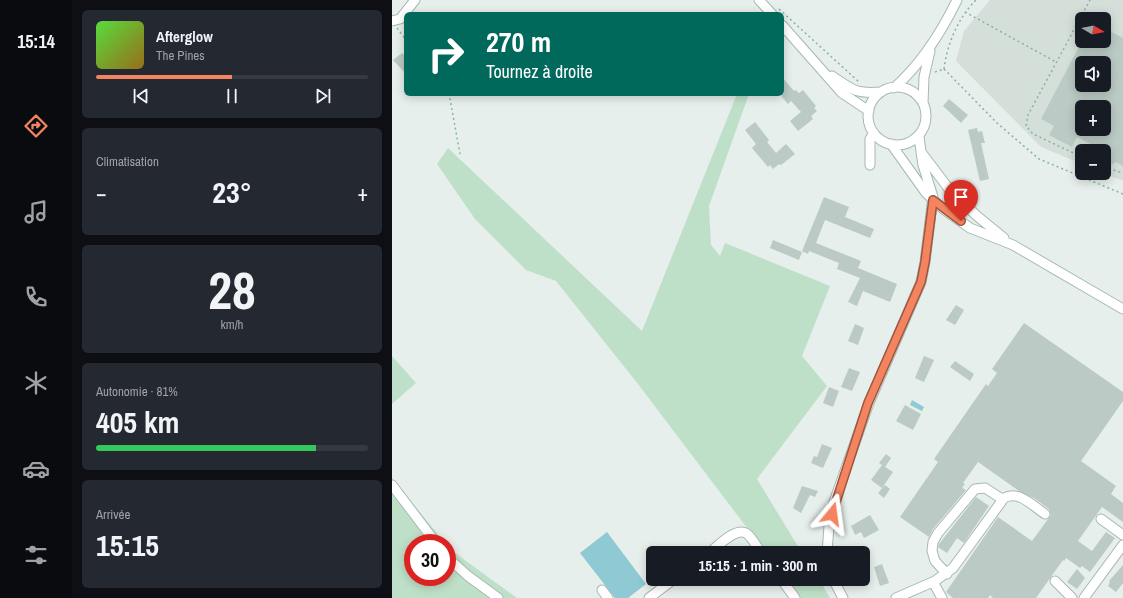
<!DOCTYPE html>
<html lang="fr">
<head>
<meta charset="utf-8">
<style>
	:root { --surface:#171b24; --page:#242831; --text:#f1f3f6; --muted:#9ea1a6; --line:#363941; --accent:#f4845f }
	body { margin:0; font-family:"Archivo Narrow",sans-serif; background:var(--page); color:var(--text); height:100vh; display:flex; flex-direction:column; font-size:15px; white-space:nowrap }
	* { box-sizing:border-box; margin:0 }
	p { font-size:13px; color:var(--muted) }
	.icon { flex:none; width:22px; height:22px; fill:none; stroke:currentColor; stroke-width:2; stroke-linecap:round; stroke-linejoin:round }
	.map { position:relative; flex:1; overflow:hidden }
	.drawer { display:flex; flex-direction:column; gap:10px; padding:10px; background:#0d0f14; width:320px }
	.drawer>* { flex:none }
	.top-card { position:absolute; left:12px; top:12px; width:380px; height:84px; border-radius:6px; box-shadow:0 2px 10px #0003; background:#00695c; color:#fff; overflow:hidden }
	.needle { width:26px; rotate:100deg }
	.controls { position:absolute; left:683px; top:12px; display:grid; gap:8px }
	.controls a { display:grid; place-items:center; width:36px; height:36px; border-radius:6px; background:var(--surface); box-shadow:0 2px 10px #0003; font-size:20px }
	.speed { position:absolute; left:12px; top:534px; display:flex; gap:8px; font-size:20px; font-weight:700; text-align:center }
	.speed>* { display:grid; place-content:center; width:52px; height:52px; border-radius:50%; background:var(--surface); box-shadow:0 2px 10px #0003; line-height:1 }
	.speed .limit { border:6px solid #d22; background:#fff; color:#111 }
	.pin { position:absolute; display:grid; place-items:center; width:34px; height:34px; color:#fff; margin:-41px -17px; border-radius:50% 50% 50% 0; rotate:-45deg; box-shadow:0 0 4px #0007 }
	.pin .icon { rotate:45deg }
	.me { position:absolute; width:44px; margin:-22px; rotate:16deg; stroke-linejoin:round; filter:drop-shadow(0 0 3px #0008) }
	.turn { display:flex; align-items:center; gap:14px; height:84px; padding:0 16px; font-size:18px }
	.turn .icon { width:52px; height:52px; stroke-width:2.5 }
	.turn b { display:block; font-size:28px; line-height:34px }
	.big { font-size:30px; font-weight:800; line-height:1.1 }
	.drawer .tile { flex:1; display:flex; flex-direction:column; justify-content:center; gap:6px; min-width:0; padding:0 14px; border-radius:6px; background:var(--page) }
	.drawer .dial { align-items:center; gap:0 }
	.dial b { font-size:52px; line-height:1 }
	.song { display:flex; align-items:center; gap:12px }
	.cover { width:48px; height:48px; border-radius:6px; background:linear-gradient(135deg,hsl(110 70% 55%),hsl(40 70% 35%)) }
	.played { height:4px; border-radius:2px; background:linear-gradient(90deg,var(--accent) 50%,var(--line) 50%) }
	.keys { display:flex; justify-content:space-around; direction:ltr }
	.heat { display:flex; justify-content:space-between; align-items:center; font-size:22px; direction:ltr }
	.charge { height:6px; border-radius:3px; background:linear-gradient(90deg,#34c759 81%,var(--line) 0) }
	.trip { position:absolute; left:254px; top:546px; width:224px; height:40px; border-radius:6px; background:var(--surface); box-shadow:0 2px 10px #0003; font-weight:800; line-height:40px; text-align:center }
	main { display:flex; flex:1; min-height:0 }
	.tab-bar { display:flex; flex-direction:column; width:72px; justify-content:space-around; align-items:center; background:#090b0e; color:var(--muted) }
	.tab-bar .icon { width:28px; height:28px }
	.tab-bar .on { color:var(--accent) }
	.tab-bar b { font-size:18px; color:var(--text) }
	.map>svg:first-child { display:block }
</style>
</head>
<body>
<main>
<nav class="tab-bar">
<b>15:14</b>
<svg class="icon on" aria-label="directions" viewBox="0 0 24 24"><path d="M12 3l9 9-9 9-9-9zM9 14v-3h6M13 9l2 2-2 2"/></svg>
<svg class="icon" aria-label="music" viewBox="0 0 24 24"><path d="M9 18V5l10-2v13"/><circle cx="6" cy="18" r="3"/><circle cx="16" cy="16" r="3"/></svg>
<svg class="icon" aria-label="phone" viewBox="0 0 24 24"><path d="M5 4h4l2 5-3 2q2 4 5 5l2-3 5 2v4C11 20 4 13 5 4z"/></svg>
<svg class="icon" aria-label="climate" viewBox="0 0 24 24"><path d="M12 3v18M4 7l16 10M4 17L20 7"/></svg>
<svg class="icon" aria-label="car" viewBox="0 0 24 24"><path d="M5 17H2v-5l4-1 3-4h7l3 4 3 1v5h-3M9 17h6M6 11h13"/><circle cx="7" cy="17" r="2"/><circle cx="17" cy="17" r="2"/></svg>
<svg class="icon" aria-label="filters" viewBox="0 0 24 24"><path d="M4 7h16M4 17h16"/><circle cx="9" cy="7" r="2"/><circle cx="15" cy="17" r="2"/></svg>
</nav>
<section class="drawer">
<div class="tile">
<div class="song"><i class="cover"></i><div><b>Afterglow</b><p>The Pines</p></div></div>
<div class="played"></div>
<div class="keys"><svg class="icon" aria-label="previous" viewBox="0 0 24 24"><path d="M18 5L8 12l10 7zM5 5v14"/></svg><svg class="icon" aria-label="pause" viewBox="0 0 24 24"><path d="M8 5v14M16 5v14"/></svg><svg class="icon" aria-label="next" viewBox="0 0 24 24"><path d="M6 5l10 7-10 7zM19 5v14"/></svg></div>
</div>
<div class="tile"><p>Climatisation</p>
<div class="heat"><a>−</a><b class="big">23°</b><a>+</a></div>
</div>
<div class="tile dial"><b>28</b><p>km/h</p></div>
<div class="tile"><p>Autonomie · 81%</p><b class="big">405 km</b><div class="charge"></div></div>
<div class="tile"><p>Arrivée</p><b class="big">15:15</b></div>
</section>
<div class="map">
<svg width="731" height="598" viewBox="0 0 731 598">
	<rect width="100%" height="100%" fill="#e6efeb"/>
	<path fill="#d4dfda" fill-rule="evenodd" d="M598,0h133v181l-20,-8 1,-22h-22v13l-41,-17 -85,-86 8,-30zM690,19h22v22h-22zM690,63h22v22h-22zM690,107h22v22h-22z"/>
	<path fill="#bfe0c8" d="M345,94h12l-40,112 2,39 9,11 5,-13 105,43 -28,70 25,30 -70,93 45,74h-36l-128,-169 -82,-103 -30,-11 -51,-51 -38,-55 11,-16 194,183z
		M0,356l24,27 -24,21z
		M0,478l53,65h-32v34h34v-32l4,5 66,48h-125z
		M393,579h34l11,19h-30z"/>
	<path fill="#8ec9d4" d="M520,400l12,7 -2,4 -12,-6z
		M215,532l39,52 -18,14h-13l-35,-45z"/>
	<path fill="#bbcac4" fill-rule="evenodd" d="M712,28l19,10v128l-7,-4 -5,3 -7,-1v-13l-27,-14 -5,10 -23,-12 5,-9 -13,-7 41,-78h22zM690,63h22v22h-22zM690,107h22v22h-22z
		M10,53l4,4v17l-13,-14z
		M390,77l12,14 2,-1 3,3 4,-3 13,16 -2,2 3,3 -6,5 2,3 -15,12 -8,-10 11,-9 -10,-11 -3,3 -6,-7z
		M557,99l19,16 -7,8 -18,-17z
		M363,122l14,18 -2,2 9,11 10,-9 9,10 -14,11 -2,-1 -6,5 -3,-4 -2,2 -16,-19 4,-4 -11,-14z
		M585,128l1,4 4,-1 3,12h-4l8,36 -9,2 -12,-51z
		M432,197l25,10 -4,10 29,12 -4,9 -45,-18 -9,23 45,18 -3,7 39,16 -7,18 -27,-11 -6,15 -9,-4 12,-24 -23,-9 2,-6 -30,-12 -1,3 -6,-3z
		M381,240l29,12 -3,8 -29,-12z
		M564,305l8,5 -9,15 -9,-5z
		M632,323l99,69v9l-42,60 35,25 -5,8 12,9v19l-21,-15 -24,34 14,10 14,-19 9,6 -25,34 -8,-6 -2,2 -14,-10 -2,3 -1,-1 -27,38h-43l-3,-3 -2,3h-35l-7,-6 52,-75 34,24 19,-26 -2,-6 -15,-11 -15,-7 -41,-29 -15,21 2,1 -3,4 4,2 -33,39 -4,8 -29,-20 38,-55 -4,-3 52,-75 2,2 9,-13 -5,-4z
		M463,324l9,4 -6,17 -10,-4z
		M532,356l10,4 -10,22 -9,-4z
		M563,361l19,13 -4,7 -20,-14z
		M457,368l11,4 -8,19 -11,-4z
		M437,387l10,4 -6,16 -10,-4z
		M513,405l16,9 -8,16 -17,-9z
		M430,444l10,4 -9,20 -12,-5 3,-7 3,1z
		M494,454l5,4 -6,9 -6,-4z
		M490,465l11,7 -11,16 -11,-8z
		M493,485l5,4 -6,9 -6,-5z
		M410,486l16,5 -3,6 -5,-2 -9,18 -8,-5z
		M584,497l13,9 -25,37 -7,-5 -10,15 -9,-6 1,-3z
		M478,515l9,15 -15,8 -3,-6 -6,3 -4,-9z
		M490,564l7,19 -9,3 -6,-19z
		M731,565v18l-7,9 -8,-6 2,-4 -1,-1z
		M685,569l8,9 -8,11 -10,-7z"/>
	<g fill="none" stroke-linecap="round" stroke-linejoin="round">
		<g stroke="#a8b8b2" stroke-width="11">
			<path id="minor" d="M367,0l13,14
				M0,21l8,-2 15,-19
				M390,25l60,68 27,18
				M440,76c21,14 23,18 49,16
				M476 116a29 29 0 1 1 58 0a29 29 0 1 1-58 0Z
				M502,88c28,-25 47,-55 63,-88
				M531,103l1,-26 6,-26
				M527,136l2,16 28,37 28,27 27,22
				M499,144l35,49 16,15 28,20 43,17 110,64
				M478,165v-26l4,-6
				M0,485l44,58
				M709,519l22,16
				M317,553c8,-6 26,-26 37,-20 6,4 11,14 15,20
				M435,553l2,-27 5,-24 35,-99 52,-121 4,-20 8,-65 -10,-32 -2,-13
				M55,557l21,19 30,22
				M555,574l-12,-13 -3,-10 1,-9 5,-9 37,-44 10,-1 17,11
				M389,579l14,19
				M441,579l10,19
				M663,581l17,17
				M541,582l9,16
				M210,590l6,8
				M257,598l25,-19
				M504,598l39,-17 18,-13 51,-70c15,-8 29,8 41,16
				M692,598l39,-53"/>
		</g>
		<path stroke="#86b3a5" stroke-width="1.5" stroke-dasharray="2 3" stroke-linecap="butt" d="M387,9l80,73
			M573,12l91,50
			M5,28l9,12
			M552,69l53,54 42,36 84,35
			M552,69c3,-25 14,-51 32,-69
			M543,72l9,-3
			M55,94l3,5 10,55
			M690,157l-49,-23 -7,-8 2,-11 62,-115
			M712,167l19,6"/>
		<use href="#minor" stroke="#fff" stroke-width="9"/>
	</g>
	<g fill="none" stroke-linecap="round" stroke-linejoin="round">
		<g stroke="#9f563e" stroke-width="10">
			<path id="route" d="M440,514l36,-111 53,-121 4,-20 8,-62 28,21"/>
		</g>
		<use href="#route" stroke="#f4845f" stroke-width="7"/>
	</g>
</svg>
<div class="controls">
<a><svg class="needle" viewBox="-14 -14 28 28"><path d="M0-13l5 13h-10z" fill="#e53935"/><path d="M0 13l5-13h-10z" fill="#9ea1a6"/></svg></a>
<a><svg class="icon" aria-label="sound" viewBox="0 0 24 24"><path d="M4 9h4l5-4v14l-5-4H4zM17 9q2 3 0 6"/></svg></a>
<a>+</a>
<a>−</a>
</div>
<div class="speed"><div class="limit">30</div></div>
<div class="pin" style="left:569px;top:221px;background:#d93025"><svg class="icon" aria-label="arrive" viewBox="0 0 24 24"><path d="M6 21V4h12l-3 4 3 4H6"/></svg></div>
<svg class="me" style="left:440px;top:514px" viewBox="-20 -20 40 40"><path d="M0-17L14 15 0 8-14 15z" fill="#f4845f" stroke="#fff" stroke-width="4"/></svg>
<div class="trip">15:15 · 1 min · 300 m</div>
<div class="top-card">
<div class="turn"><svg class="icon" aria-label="right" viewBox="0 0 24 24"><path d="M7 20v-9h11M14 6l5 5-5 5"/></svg><div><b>270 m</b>Tournez à droite</div></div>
</div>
</div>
</main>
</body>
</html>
